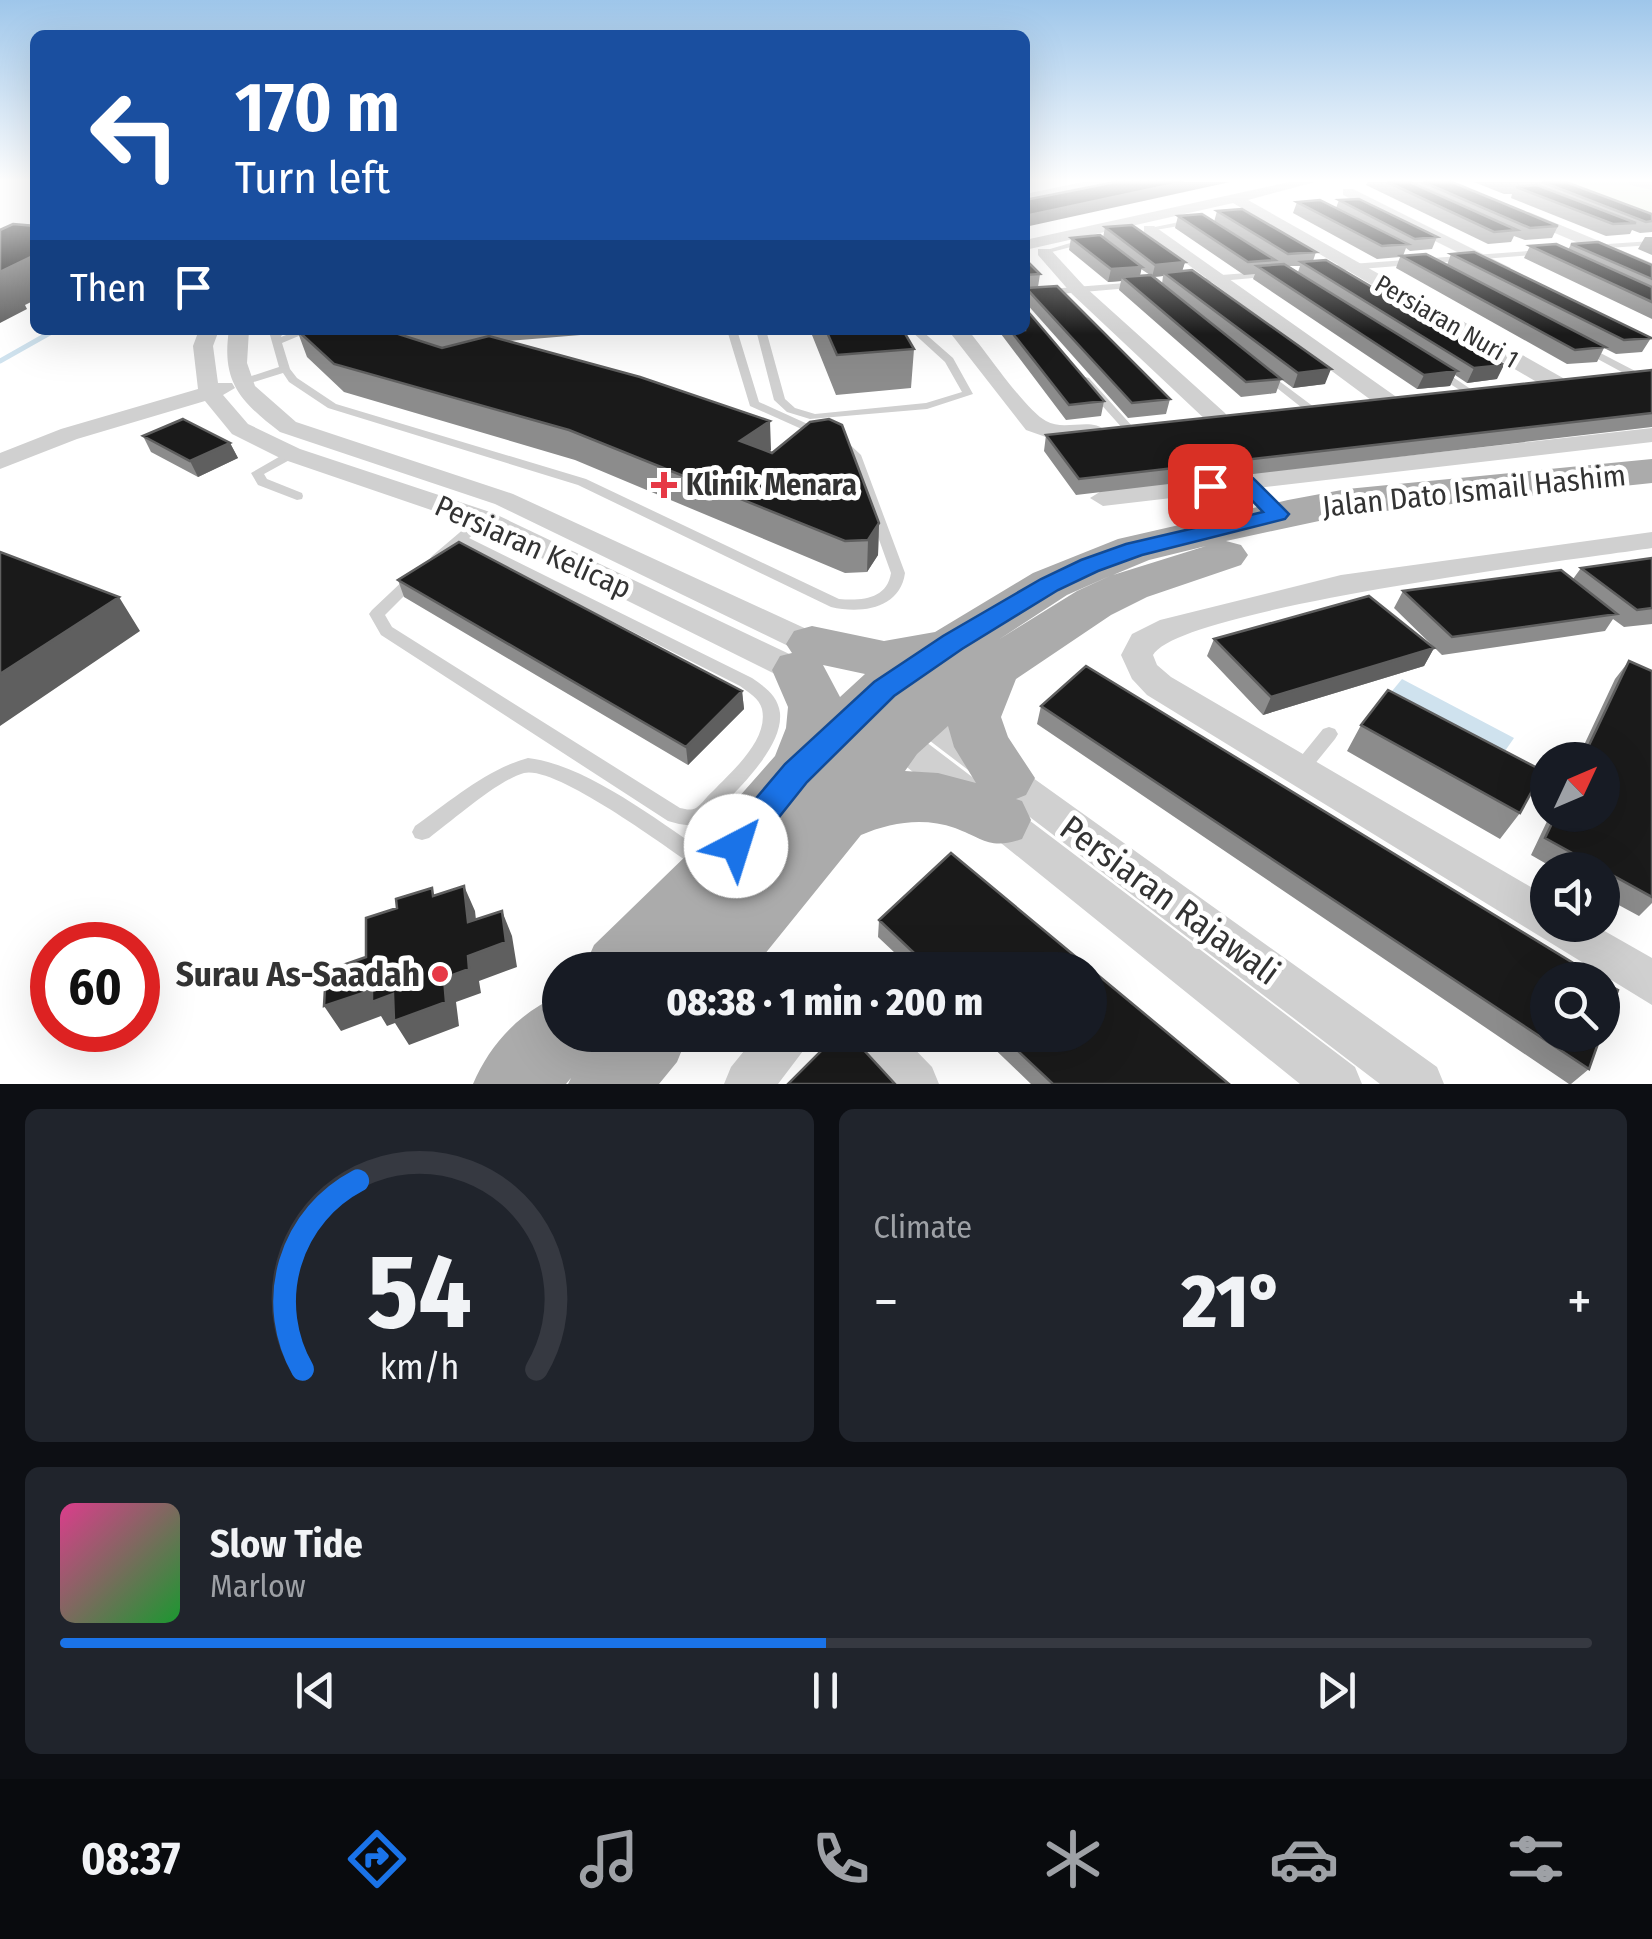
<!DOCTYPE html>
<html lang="en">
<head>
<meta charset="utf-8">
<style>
	:root { --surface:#171b24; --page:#20242c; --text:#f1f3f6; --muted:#9ea1a6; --line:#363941; --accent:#1a73e8 }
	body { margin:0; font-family:"Fira Sans Condensed",sans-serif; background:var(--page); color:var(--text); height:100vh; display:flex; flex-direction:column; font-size:38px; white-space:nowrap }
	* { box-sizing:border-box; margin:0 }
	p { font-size:32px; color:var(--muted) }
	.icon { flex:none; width:55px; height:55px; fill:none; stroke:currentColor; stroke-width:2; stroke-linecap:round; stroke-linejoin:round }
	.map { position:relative; height:1084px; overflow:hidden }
	.panel { display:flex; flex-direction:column; gap:25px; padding:25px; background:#0d0f14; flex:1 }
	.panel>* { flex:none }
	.top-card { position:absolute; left:30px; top:30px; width:1000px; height:305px; border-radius:15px; box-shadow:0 10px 40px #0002; background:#1a4fa0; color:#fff; overflow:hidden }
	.needle { width:65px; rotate:46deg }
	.tools { position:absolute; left:1530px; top:742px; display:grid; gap:20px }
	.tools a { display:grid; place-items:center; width:90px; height:90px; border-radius:50%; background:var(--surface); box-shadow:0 10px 40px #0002; font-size:50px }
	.speed { position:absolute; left:30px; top:922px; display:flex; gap:20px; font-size:50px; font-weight:700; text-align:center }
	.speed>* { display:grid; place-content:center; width:130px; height:130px; border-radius:50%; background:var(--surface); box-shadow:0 10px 40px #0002; line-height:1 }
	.speed .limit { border:15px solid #d22; background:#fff; color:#111 }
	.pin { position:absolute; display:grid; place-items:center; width:85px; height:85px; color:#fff; margin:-42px; border-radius:20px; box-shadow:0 5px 15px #0006 }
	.me { position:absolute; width:110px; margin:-55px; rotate:40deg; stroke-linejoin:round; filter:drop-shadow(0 0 8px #0008) }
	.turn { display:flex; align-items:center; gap:35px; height:210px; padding:0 40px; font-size:45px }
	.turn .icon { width:130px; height:130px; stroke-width:2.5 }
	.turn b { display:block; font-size:70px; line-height:85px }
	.then { display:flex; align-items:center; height:95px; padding:0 40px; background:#0003; gap:20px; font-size:38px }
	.big { font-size:75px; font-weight:800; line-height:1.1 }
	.panel .card { flex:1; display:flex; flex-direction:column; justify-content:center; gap:15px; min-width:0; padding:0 35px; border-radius:15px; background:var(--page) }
	.panel .dial { align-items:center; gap:0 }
	.dial svg { height:260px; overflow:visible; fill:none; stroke:var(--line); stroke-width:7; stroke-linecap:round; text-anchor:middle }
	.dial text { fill:var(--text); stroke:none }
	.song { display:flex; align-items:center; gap:30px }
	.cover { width:120px; height:120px; border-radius:15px; background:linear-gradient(135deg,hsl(330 70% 55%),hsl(130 70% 35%)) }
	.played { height:10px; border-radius:5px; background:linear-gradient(90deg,var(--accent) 50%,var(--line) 50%) }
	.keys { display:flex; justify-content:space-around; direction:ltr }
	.heat { display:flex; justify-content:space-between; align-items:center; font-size:55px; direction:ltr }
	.panel .tiles { flex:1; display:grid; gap:25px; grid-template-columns:1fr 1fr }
	.card:last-child { grid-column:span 2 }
	.trip { position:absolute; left:542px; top:952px; width:565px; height:100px; border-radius:50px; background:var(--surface); box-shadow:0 10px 40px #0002; font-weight:800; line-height:100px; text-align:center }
	.tabs { display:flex; height:160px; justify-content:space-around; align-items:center; background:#090b0e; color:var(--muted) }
	.tabs .icon { width:70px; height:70px }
	.tabs .on { color:var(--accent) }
	.tabs b { font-size:45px; color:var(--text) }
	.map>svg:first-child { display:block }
</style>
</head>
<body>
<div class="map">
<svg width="1652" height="1084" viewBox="0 0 1652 1084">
	<rect width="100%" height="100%" fill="#fff"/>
	<path fill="#e6ecdf" d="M1567,182h58l27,7v24z"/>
	<path fill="#cfe2ee" d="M1402,679l112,59 -18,26 -113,-62z"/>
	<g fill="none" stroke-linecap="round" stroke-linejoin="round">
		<path stroke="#cfe2ee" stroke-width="5" d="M0,361l55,-31"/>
		<path fill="#d0d0d0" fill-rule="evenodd" d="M1194,219l4,2 -1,2 -48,8 -4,-2z
			M1087,238l4,2 -1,2 -46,12 -4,-2z
			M1652,241v4l-59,4 -4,-2 4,-2z
			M1542,250l4,2 -1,2 -221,18 -4,-3 4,-3z
			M1273,271l4,3 -1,2 -67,6 -4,-3 4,-3z
			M1138,282l3,1v4l-116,10v-6z
			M274,330h10l-3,7 18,-7h14l-31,13 8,26 7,9 39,26 250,75 253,120c23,2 48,0 52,-26l-42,-117 -16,-15 2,-3h8l18,17 44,118c-5,36 -44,41 -74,34l-253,-122 -250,-77 -39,-26 -6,-9 -39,12h-8v-4l43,-14 -9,-32z
			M727,330h10l22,72 64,29v4h-8l-65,-29z
			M756,330h10l19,69 10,9 20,6 111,-11 36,-11 -17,-30 -35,-32h11l32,28 20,36 -46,15 -117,10 -23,-7 -13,-12z
			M1585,345l54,28 1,2 -1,2h-8l-50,-27 -1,-2z
			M1437,368l4,1 34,23 -1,2h-8l-33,-21 -1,-2z
			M1267,372l47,35v4h-8l-43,-34 -1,-2z
			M1085,377l4,1 43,48v4h-8l-43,-48v-4z
			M291,450l4,1 2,3 -2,3 -31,17 3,5 35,14 1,3 -1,3 -5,1 -39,-15 -7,-12z
			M484,515l7,4 -22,19 283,140c13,9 26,18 28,35 3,32 -37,71 -57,92 -5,5 -11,13 -17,16 -12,7 -25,4 -38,0l-287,-186 -12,-21 3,-4 36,-34h10l2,3 -2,3 -33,33 7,12 288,181c6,1 10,3 16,0 6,-4 12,-13 17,-17 19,-20 56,-51 49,-82 -3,-11 -13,-16 -22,-23l-279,-141 -19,17h-10l-2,-3 2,-3 47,-40z
			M1329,727l6,2 3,5 -3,5 -30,37 -6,2 -6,-2 -3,-5 3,-5 30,-37z
			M528,758c60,7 132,65 183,98l3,6 -3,6 -7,3 -7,-3c-30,-20 -141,-103 -173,-95 -26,7 -72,48 -95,65l-7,2 -7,-2 -3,-6 3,-6c36,-25 70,-56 113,-68z"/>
		<path fill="#d0d0d0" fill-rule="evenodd" d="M1083,182h28l-86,20v-8z
			M1289,182h26l-67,18 315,178 3,5 -3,5h-16l-314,-185 -208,47v-10z
			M1628,182h24v8l-22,-5z
			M1343,189h10l158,79 -14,4 -154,-77z
			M1519,212h10l123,51v11l-133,-56z
			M1144,226h10l241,170 3,5 -3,5h-16l-235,-174z
			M1038,249h12l34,37 141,127 3,5 -3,5h-16l-137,-129 -34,-39z
			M199,330h20l-6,16 5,37h14l3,5 -12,7 25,29 52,25 193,64 328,156 4,8 -4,8 -12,4 -12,-4 -322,-160 -193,-66 -50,-25 -27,-33 -128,38 -77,30v-16l61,-24 137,-40 -5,-43z
			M229,330h20l-2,33 8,23 41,36 217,72 324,149 5,8 -5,8 -11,3 -11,-3 -320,-155 -215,-72c-39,-30 -59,-50 -51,-102z
			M948,330h20c17,20 58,81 78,91 19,11 45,-5 60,10l-12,7 -34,4 -34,-12z
			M1652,428v14l-549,64 -13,-8 13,-8z
			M1652,532v16c-72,11 -473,60 -499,107l4,10 14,12 377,220v28h46l58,33v47l-505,-310 -15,-16 -11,-24 11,-21 28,-14 181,-45z
			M912,696l12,4 513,367 7,17h-64l-480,-366 -5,-9 5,-9z
			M889,719l12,4 454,344 7,17h-62l-423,-341 -5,-10 5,-10z
			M757,1035h53l-7,16 -25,33h-54l7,-17z
			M845,1035h56l31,32 7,17h-57l-30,-33z"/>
		<path fill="#ababab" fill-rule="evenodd" d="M1652,459v24l-305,32 -121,26 15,4 7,10 -7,10 -94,32 -36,18 -95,64 -15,38 7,20 27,41 -9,17 -10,4 6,2 9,19 -9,19c-32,11 -38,0 -67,-11 -31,-11 -64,-6 -94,7l-109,135h-82l2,-6 -5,6h-84l11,-25 99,-96 82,-93 11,-28 2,-21 -16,-37 8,-14 12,-3 -6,-9 8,-13 18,-5 72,15 51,-9 98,-59 85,-34 170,-39 59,-11zM1206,546l-93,29 36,-15zM1112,575l-35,16 -79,49 69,-45zM823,665l42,9 -25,23zM948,726l6,21 22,36 -38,-10 -33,-2 12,-17z
			M560,995v40h37l-1,4 3,-4h89l-11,27 -18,22h-91l3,-6 -5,6h-93c17,-40 47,-72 87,-89z"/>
	</g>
	<path fill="#8c8c8c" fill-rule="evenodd" d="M1368,182h84l106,44 -6,12 -27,2 -11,-4 -3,6 -23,2 -122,-59z
		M1474,182h92l86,32v18l-12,1 -8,-3 -2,4 -24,2 -95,-38 1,-4h-8z
		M1339,200l98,37 -5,12 -22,2 -4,-3 -3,8 44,9 4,-11 200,84 -9,14 -26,2 -12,-6 -7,14 -30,2 -171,-96 4,-11 -23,2 -84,-46 4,-11 39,6z
		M1217,211l99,41 -3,9 184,118 -30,4 -12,-8 -5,11 -33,3 -164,-110 2,-5 -11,1 -69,-47 3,-12 36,6zM1289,266h11l-2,6z
		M1105,227l80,35 -3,9 143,113 -32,4 -12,-9 -5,14 -35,4 -122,-107 2,-9 -13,1 -39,-32 2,-12h32zM1141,269l9,6 -10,1zM1163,276l-1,8 -8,-7z
		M1645,237h7v18l-14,-6z
		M1571,244l81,21v54l-128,-61 6,-12 38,4z
		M1025,259l15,15 -2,13 -13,1z
		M1026,288l144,111 -4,15 -38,4 -103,-116z
		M297,330h344l-133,11 263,109 -2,2 110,71 -1,32 -11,17 -22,1 -270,-113 -231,-68 -37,-35z
		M810,330h93l11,19 -3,39 -75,7z
		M998,330h27l79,71 -3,15 -35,4z
		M1652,370v57l-576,68 -32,-44 2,-16z
		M143,436l87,7 8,15 -40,19 -47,-25z
		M1652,558v66l-28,3 -11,-8 -8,12 -163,24 -48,-47 9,-17 170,-12 8,-11z
		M398,580l344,111 2,18 -56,56 -284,-168z
		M1214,639l220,9 -10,18 -161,49 -56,-59z
		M1629,661l23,10v232l-13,13 -37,-20v-26h-45l-26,-15 19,-40h52v-55h-25l38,-81z
		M1041,706l548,363 -18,15h-2l-532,-360z
		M1361,725l159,88 -20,26 -153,-88z
		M951,853l278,231h-198l-51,-49h110v-65h-177l-35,-33 1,-17z"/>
	<path fill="#5f5f5f" d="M1184,182h46l-205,45v-11z
		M35,255v45l-10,5 2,4 -27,14v-51z
		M1185,262l-4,13 -17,-2 -1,3 -11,1 3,-12z
		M1142,267l-3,12 -17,-2 -1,4 -13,1 3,-13z
		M1504,365l-7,14 -30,4 7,-15z
		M1331,369l-6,15 -32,4 5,-15z
		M1457,371l-7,15 -33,3 7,-14z
		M770,421l1,29 -29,22 -2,-31z
		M230,443l8,15 -40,19 -8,-16z
		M879,523l-1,32 -11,17 1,-32z
		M119,597l21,34 -140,95v-52z
		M1434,648l-10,18 -161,49 8,-18z
		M742,691l2,18 -56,56 -2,-18z
		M464,886l11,25 4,36 -11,-25z
		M502,911l10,25 5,31 -38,14 2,12 -25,9 3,24 -50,19 -14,-22 -8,3 -6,-10 -40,15 -17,-25 48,-16 72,-12z"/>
	<path fill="#1a1a1a" stroke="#5f5f5f" stroke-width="2.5" d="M1115,182h69l-159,34v-16z
		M1387,182h23l107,48 -23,2z
		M1423,182h29l106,44 -28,2z
		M1542,182h24l86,32v7l-6,1z
		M1537,185l99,38 -23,1 -97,-37z
		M1359,199l78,38 -22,2 -76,-39z
		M1320,200l88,44 -26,2 -85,-44z
		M1242,209l74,43 -28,2 -71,-43z
		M1202,214l73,46 -27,2 -70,-46z
		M13,224l22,2v29l-35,17v-42z
		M1132,225l53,37 -30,3 -50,-38z
		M1100,235l42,32 -31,2 -40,-31z
		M1598,242l54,23v14l-81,-35z
		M1556,244l96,43v15l-122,-56z
		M1474,252l177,86 -27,2 -173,-86z
		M1426,254l179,93 -30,3 -174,-94z
		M1025,259l15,15 -15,1z
		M1326,260l178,105 -30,3 -173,-106z
		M1284,264l173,107 -33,4 -167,-109z
		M1192,270l139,99 -33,4 -134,-100z
		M1151,275l130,104 -35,3 -124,-105z
		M1057,286l113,113 -38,4 -106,-115z
		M1025,308l79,93 -35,4 -59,-75h15z
		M297,330h89l56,18 47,-12 151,41 130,44 -30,20 32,12 38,-31 19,-3 13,6 37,98 -11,17 -23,1 -276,-111 -235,-66z
		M826,330h77l11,19 -77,6z
		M1652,370v43l-573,66 -33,-44z
		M183,419l47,24 -40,18 -47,-25z
		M459,542l283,149 -56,56 -288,-167z
		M0,552l119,45 -119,77z
		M1652,558v50l-15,2 -56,-42z
		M1561,570l56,44 -165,23 -49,-46z
		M1369,596l65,52 -163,49 -57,-58z
		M1629,661l23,10v226l-107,-59 11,-23h46v-55h-20z
		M1086,666l515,314h-53v55h53l-12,34 -548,-363z
		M1388,690l155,81 -23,42 -159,-88z
		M951,853l278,231h-176l-52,-49h89v-65h-158l-53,-50z
		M464,886l4,36 34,-11 4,31 -38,14 1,13 -25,9 2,24 -52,19 -1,-27 -21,8v-12l-48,16 2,-35 40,-14v-39l31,-10 -1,-9 36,-11 1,8z
		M1602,981l16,9 -16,42z
		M837,1035h13l45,49h-107z"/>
	<linearGradient id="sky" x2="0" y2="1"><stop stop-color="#9ec6ea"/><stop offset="0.54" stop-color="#fff"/><stop offset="1" stop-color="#fff" stop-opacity="0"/></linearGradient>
	<rect width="1652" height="334" fill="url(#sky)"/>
	<path fill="#1a73e8" stroke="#114b97" stroke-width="2.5" d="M1246,476l7,2 36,36 -4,5 -143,36 -44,16 -40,19 -96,59 -68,47 -87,86 -59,74 -12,4 -11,-4 -5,-10 5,-11 60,-71 89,-82 69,-46 98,-57 40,-19 45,-16 137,-32 -22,-23 -31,4 -10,-7 10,-6z"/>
	<g fill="#e63946" stroke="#fff" stroke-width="4">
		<path d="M659 470h10v10h10v10h-10v10h-10v-10h-10v-10h10z"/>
		<circle cx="440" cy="974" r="10"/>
	</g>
	<g text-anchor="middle" stroke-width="10" stroke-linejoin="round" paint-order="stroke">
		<g font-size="25" fill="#333" stroke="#fff">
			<text transform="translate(1447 321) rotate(30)" y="9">Persiaran Nuri 1</text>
		</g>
		<g font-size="30" font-weight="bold" fill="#333" stroke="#fff" text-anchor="start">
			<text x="686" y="495">Klinik Menara</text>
		</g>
		<g font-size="30" fill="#333" stroke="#fff">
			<text transform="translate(1474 491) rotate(-6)" y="10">Jalan Dato Ismail Hashim</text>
			<text transform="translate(533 547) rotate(24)" y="10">Persiaran Kelicap</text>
		</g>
		<g font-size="35" fill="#333" stroke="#fff">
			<text transform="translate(1170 900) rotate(36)" y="12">Persiaran Rajawali</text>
		</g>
		<g font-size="35" font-weight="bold" fill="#333" stroke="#fff" text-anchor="end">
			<text x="420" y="986">Surau As-Saadah</text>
		</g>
	</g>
</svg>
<div class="tools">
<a><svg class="needle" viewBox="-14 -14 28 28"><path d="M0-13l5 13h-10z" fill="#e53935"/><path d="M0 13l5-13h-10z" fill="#9ea1a6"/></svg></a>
<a><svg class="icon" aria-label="sound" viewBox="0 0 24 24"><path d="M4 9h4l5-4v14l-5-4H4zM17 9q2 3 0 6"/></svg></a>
<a><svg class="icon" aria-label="search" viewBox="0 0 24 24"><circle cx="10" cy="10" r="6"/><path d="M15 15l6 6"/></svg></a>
</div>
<div class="speed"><div class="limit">60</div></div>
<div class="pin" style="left:1210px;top:486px;background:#d93025"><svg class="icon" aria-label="arrive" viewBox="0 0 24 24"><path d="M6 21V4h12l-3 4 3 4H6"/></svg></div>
<svg class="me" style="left:736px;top:846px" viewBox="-20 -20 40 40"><circle r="19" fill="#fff"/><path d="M0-13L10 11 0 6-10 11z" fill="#1a73e8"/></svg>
<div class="trip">08:38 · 1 min · 200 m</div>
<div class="top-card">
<div class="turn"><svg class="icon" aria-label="left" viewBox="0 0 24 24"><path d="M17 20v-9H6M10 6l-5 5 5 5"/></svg><div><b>170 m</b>Turn left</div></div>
<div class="then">Then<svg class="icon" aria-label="arrive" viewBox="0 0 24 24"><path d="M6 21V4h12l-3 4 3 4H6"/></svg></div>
</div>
</div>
<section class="panel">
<div class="tiles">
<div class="card dial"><svg viewBox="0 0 100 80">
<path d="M14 69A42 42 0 1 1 86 69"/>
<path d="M14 69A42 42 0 0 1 31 11" stroke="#1a73e8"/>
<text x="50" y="56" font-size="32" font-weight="700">54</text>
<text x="50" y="72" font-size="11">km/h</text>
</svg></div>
<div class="card"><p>Climate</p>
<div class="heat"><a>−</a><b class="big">21°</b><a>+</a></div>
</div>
<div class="card">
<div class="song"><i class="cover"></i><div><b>Slow Tide</b><p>Marlow</p></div></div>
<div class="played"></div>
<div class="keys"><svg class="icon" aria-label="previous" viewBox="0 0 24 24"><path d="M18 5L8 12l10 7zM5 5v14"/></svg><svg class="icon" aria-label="pause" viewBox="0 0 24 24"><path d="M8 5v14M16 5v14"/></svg><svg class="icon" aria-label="next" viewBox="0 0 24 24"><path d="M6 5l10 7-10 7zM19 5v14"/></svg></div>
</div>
</div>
</section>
<nav class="tabs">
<b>08:37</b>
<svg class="icon on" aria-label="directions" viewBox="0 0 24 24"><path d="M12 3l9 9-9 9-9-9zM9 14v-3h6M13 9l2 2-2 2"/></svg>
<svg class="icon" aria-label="music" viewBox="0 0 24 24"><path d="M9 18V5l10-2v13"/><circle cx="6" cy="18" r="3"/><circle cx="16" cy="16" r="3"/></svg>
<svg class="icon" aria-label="phone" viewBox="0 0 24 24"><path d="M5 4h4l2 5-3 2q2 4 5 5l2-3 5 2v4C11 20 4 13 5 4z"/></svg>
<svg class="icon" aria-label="climate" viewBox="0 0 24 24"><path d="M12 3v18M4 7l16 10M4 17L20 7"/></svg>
<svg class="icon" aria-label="car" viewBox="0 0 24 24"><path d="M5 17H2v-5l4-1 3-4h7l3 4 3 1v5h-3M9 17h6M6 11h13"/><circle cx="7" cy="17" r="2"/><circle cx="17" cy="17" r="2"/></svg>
<svg class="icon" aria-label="filters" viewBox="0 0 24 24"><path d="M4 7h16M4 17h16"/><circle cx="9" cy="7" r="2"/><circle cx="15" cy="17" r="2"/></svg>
</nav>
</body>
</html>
